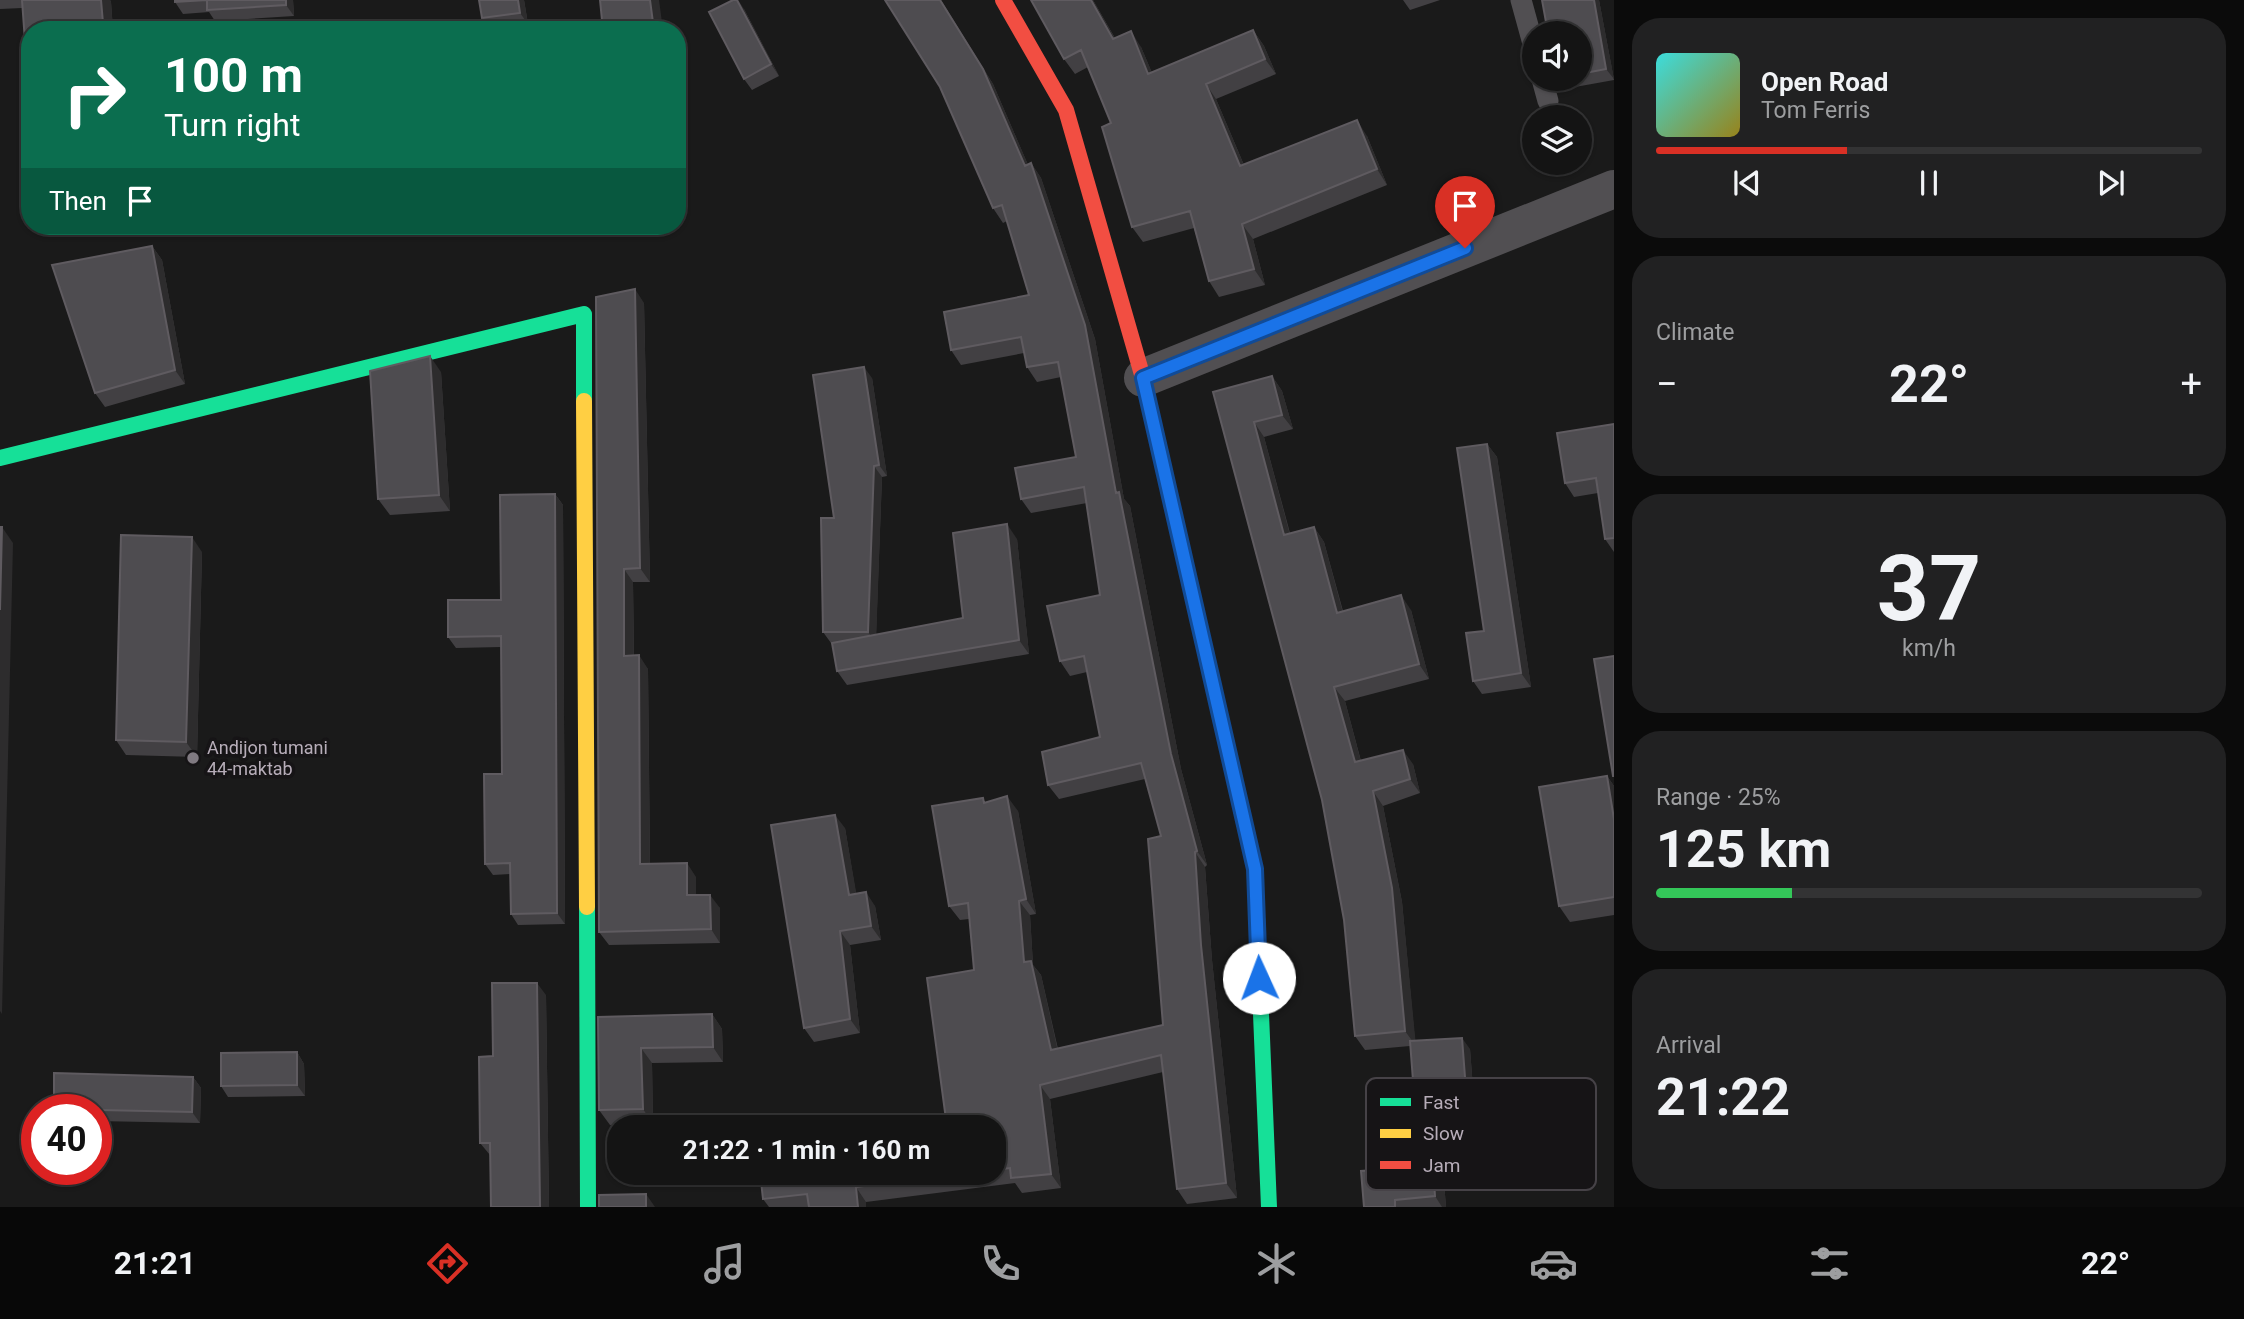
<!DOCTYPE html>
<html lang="en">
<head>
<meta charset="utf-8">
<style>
	:root { --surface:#141414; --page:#212122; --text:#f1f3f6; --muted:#9d9ea0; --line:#333334; --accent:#d93025 }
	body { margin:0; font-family:Roboto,sans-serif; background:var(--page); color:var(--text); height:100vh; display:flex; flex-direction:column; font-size:26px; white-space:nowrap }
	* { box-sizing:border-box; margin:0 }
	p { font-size:23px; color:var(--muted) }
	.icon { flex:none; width:38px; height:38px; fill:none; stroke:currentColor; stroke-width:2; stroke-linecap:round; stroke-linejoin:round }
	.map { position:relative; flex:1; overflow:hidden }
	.details { display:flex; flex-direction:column; gap:18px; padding:18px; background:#0b0b0b; width:630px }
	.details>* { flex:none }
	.banner { position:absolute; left:21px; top:21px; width:665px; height:214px; border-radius:28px; box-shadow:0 2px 5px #0004,0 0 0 2px var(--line); background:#0b6e4f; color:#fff; overflow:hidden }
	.controls { position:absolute; left:1522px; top:21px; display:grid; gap:14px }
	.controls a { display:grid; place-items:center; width:70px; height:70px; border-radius:50%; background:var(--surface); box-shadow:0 2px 5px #0004,0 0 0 2px var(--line); font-size:35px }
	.speed { position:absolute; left:21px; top:1094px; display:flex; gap:14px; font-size:35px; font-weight:700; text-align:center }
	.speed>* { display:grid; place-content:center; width:91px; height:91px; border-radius:50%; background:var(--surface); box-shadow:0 2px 5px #0004,0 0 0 2px var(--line); line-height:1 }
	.speed .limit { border:10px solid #d22; background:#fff; color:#111 }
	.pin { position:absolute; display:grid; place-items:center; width:60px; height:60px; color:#fff; margin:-72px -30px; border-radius:50% 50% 50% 0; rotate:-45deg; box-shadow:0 0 7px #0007 }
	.pin .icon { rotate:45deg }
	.me { position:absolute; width:77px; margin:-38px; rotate:358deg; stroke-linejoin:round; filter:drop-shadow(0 0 5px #0008) }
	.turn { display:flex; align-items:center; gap:24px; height:147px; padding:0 28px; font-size:32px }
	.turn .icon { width:91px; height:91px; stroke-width:2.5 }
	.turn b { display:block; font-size:49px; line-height:60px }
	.then { display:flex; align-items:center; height:66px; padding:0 28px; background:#0003; gap:14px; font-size:26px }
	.big { font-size:52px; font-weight:700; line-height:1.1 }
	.details .widget { flex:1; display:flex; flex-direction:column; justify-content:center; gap:10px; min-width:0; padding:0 24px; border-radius:28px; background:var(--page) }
	.details .dial { align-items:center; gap:0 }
	.dial b { font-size:91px; line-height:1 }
	.song { display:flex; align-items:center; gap:21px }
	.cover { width:84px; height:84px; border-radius:10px; background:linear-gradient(135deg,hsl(180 70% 55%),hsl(50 70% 35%)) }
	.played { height:7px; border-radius:4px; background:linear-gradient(90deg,var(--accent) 35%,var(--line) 35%) }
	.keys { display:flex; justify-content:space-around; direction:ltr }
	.heat { display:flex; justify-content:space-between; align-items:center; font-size:38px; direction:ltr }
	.charge { height:10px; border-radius:5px; background:linear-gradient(90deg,#34c759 25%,var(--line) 0) }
	.trip { position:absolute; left:607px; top:1115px; width:399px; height:70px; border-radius:28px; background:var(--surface); box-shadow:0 2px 5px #0004,0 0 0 2px var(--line); font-weight:700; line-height:70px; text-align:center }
	.dock { display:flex; height:112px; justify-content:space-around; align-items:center; background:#080808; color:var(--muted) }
	.dock .icon { width:49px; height:49px }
	.dock .current { color:var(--accent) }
	.dock b { font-size:32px; color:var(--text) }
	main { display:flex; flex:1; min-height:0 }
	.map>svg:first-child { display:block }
</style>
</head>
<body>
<main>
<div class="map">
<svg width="1614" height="1207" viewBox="0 0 1614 1207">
	<rect width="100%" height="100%" fill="#1a1a1a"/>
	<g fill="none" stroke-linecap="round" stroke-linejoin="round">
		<path stroke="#514f52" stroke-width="21" d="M1521,0l14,51
			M1542,79l6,22"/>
		<path stroke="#514f52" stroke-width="38" d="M1143,378l471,-189"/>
		<path stroke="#16e098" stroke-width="16" d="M1156,434l99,435 14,338
			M0,458l584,-144v87
			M587,907l1,300"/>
		<path stroke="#ffcf43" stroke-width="16" d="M584,401l3,506"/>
		<path stroke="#f24e42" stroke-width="16" d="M1003,0l63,110 77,268 13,56"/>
	</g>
	<path fill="#424043" d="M0,0h110l1,2 2,28h-83l-8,-22 -22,1z
		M175,0h118l1,16 -79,5 -6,-9 -26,2 -8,-12z
		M479,0h45l4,24 -39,5 -7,-11z
		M885,0h56l52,84 35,81 3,-2 10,15 54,161 29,160 6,7 51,263 26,96 -2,2 7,93 25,238 -50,6 -10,-15 -14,-117 -113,27 11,89 -39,5 -7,-10 -149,19v5h-97l-6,-8 -3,-27h234v-45l-20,-157 -5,-51 -9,1 -11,-14 37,-104 32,9 18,103 -6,1 3,50 8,10 17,74 105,-24 -2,-189 -16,-57 -86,20 -11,-14 52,-48 -13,-65 -17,4 -10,-15 40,-66 -13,-92 -56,10 -10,-14 55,-42 -15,-80 -24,5 -10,-15 -3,-14 -63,12 -10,-15 78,-55 -22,-74 -4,2 -10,-15 -53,-121z
		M1031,0h62l22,38 26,9 11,26 101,-43 11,16 12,28 -60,25 28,66 123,-29 20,49 -134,54 12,46 -46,12 -10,-16 -15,-53 -51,14 -11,-15 -21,-104 -23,-56 -13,7 -11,-15z
		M1403,0h37l-30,10z
		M1599,0l15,80 -50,9 -7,-10h23v-46z
		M744,9l35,67 -27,14 -8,-11z
		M152,246l10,14 23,124 -80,23 -10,-14z
		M596,297l48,6 6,279h-17l1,74 14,13 2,195 46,13v18l24,13v35l-111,2 -10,-13z
		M441,372l9,139 -60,4 -12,-16z
		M1272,376l10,15 11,38 -29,8 26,96 24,-6 10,15 19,69 68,-1 18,69 -84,22 16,60 52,3 7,29 -37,13 19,96 13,139 55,8 7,91 -52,4 -8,-11 -7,-87 -45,4 -10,-14 -11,-116 -22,-120 -109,-408z
		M872,378l15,98 -5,1 -6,158 87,-17 54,-79 12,115 -182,31 -10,-14 -4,-28h-2l-8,-11 11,-114z
		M1614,424v128l-9,-13 -7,-46 -24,4 -9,-14z
		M1487,444l10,13 34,230 -49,7 -9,-13 11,-50z
		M555,494l8,11 2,419 -47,1 -7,-11 -1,-40 -17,1 -8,-11 17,-90 -1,-127 -45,1 -8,-11 53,-37z
		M202,552l-5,205 -71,-2 -10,-15z
		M1607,776l7,10v129l-44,7 -11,-16z
		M845,828l11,66 19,12 6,34 -31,5 10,88 -46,9 -10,-14z
		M546,995l3,212h-58l-1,-52 -10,-12 13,-87z
		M712,1014l10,15 1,33 -71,1 1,61 -43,1 -11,-15 -1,-93z
		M297,1052l7,12 1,32 -77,1 -7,-11z
		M193,1077l8,11 -1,35 -104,-2v-11z
		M1444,1182l2,25h-82z"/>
	<path fill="#2d2c2d" d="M101,0h9l1,2 2,28h-5l-5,-7z
		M286,0h7l1,16 -8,-11z
		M518,0h6l4,24 -8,-11z
		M650,0h9l4,30h-9z
		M738,0l6,9 35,67 -8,-12z
		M940,0l53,84 42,97 -10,-15z
		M1091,0h2l31,54 -11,-15z
		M1594,0h5l15,79 -8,-10z
		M1253,30l11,16 12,28 -11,-15z
		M1131,31l10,16 18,42 -11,-15z
		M1206,84l10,15 35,83 -11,-16z
		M1357,120l10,16 20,49 -10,-16z
		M1031,163l10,15 54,161 29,160 6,7 51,263 26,96 -10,-14 -26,-97 -55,-261z
		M1242,224l11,15 12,46 -11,-16z
		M152,246l10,14 23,124 -10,-14z
		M635,289l9,14 6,279 -10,-14z
		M430,356l11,16 9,139 -11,-16z
		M864,367l8,11 15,98 -8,-11z
		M1272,376l10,15 11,38 -11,-14z
		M1254,422l10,15 30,113 -10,-15z
		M1487,444l10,13 34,230 -10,-14z
		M874,466l8,11 -6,166 -8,-11z
		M555,494l8,11 2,419 -8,-11z
		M1007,524l10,15 12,115 -10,-14z
		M2,527l11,16 -11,471 -2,-3v-401z
		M1314,527l10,15 23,86 -10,-15z
		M192,537l10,15 -5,205 -11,-15z
		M624,569l9,13 1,87 -10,-13z
		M1401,595l10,15 18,69 -10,-15z
		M639,655l9,14 2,208 -10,-13z
		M1334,687l11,14 20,76 -10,-15z
		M1403,750l10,14 7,29 -10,-14z
		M1607,776l7,10v33z
		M1373,791l10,15 19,96 14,144 -11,-15z
		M1007,796l11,15 18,103 -10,-15z
		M835,815l10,13 14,81 -10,-14z
		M1195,852l10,15 7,93 25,238 -11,-15 -25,-238z
		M687,863l9,14v32l-9,-14z
		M866,892l9,14 6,34 -10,-14z
		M710,895l10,13v35l-9,-14z
		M1019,901l11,14 3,50 8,10 20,90 -10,-15 -27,-88z
		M840,931l10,14 10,88 -10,-14z
		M537,983l9,12 3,212h-9z
		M712,1014l10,15 1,33 -10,-15z
		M1462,1038l8,11 7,91 -8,-11z
		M641,1048l11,15 1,61 -10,-15z
		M297,1052l7,12 1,32 -8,-11z
		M193,1077l8,11 -1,35 -8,-11z
		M1040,1085l10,14 11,89 -10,-14z
		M1433,1166l11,16 2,25h-4l-7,-11z
		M856,1187l10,15v5h-8z
		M646,1194l9,13h-9z"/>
	<path fill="#4e4c50" stroke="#5f5b60" stroke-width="2" d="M22,0h79l2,23 -31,2v5h-42v81z
		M175,0h111v5l-79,5v-10l-32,2z
		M479,0h39l2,13 -38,5z
		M600,0h50l4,30h-51z
		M733,0h4l34,64 -27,15 -35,-67z
		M885,0h55l43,69 42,97 6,-3 54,162 31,168 3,-1 52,262 26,97 -2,1 6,93 25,238 -49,6 -16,-134 -121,30 11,89 -40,4 -1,-10 -16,2v-43h-47l-20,-149 47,-8 -6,-67 -19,3 -17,-100 51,-8 1,5 23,-7 19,103 -7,2 5,61 7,-1 20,89 112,-25 -15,-186 13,-3 -20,-73 -93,22 -6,-33 58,-15 -16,-81 -24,5 -13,-55 53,-11 -16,-108 -63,12 -6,-31 61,-11 -18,-95 -31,5 -6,-30 -70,13 -7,-38 85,-17 -27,-90 -9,3 -53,-121z
		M1031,0h60l22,39 18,-8 17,43 105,-44 12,29 -59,25 34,82 117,-46 20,49 -135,55 12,45 -45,12 -19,-70 -58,16 -30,-100 9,-4 -30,-73 -17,9z
		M1542,0h52l12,69 -26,5v-41h-32z
		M152,246l23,124 -80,23 -43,-128z
		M635,289l5,279 -16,1v87l15,-1 1,209 47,-1v32h23l1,34 -112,3 -3,-635z
		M430,356l9,139 -61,4 -8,-128z
		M864,367l15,98 -5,1 -6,166h-45l-2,-114h13l-21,-143z
		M1272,376l10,39 -28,7 30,113 30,-8 23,86 64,-18 18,69 -85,23 21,75 48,-12 7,29 -37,12 19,97 13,143 -50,5 -11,-116 -22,-120 -109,-408z
		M1614,424v114l-9,1 -9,-61 -31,5 -8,-50z
		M1487,444l34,229 -48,8 -7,-48 18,-2 -27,-183z
		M555,494l2,419 -46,1 -1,-51 -25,1 -1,-90h18l-1,-138 -53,1v-37h53l-1,-105z
		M1007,524l12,116 -182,31 -5,-28 131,-25 -10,-85z
		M0,527h2l-2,83z
		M121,535l71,2 -6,205 -70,-2z
		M1614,656v120h-1l-19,-117z
		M1607,776l7,43v78l-55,9 -20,-119z
		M835,815l14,80 17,-3 5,34 -31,5 10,88 -46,9 -33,-203z
		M492,983h45l3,224h-49l-1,-64h-10l-1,-86 14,-1z
		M712,1014l1,33 -72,1 2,61 -44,1 -1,-93z
		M1462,1038l7,91 -52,4 -7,-92z
		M297,1052v33l-76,1v-33z
		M54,1073l139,4 -1,35 -138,-3z
		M1433,1166l2,30 -40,4v7h-31l-3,-36z
		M760,1172h215l-119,15 2,20h-49l-2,-13 -44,5z
		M646,1194v13h-47v-12z"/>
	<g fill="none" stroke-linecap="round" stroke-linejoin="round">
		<g stroke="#114b97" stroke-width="18">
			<path id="route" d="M1259,978l-4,-109 -112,-491 322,-130"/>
		</g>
		<use href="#route" stroke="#1a73e8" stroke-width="12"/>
	</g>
	<circle fill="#807a81" stroke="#161416" stroke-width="2.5" cx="193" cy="758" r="7"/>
	<g text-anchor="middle" stroke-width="7" stroke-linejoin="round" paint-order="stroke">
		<g font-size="18" fill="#b7adb9" stroke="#161416" text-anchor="start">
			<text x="207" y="754">Andijon tumani<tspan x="207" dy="21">44-maktab</tspan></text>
		</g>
	</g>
	<rect x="1366" y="1078" width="230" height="112" rx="10" fill="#161416" stroke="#464247" stroke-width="2"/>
	<rect x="1380" y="1098" width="31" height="8" fill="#16e098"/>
	<rect x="1380" y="1129" width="31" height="9" fill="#ffcf43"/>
	<rect x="1380" y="1161" width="31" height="8" fill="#f24e42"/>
	<g font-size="19" fill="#b7adb9">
		<text x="1423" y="1109">Fast</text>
		<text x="1423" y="1140">Slow</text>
		<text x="1423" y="1172">Jam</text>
	</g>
</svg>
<div class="controls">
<a><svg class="icon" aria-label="sound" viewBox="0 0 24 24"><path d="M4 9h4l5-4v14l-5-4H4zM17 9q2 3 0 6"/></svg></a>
<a><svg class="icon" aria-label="layers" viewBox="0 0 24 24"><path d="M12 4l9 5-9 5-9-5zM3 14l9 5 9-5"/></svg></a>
</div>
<div class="speed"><div class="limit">40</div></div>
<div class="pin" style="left:1465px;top:248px;background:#d93025"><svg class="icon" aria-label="arrive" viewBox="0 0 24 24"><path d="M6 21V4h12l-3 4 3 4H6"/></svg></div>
<svg class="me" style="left:1259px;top:978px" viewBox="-20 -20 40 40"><circle r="19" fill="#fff"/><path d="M0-13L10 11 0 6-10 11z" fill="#1a73e8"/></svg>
<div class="trip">21:22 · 1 min · 160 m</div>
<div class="banner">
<div class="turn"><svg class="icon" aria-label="right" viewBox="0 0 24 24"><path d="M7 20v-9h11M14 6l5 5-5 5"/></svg><div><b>100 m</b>Turn right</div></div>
<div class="then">Then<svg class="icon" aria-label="arrive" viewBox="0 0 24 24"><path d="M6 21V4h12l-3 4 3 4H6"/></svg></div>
</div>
</div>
<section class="details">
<div class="widget">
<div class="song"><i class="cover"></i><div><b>Open Road</b><p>Tom Ferris</p></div></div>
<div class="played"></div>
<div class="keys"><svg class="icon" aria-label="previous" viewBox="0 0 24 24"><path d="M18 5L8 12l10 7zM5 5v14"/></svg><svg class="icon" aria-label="pause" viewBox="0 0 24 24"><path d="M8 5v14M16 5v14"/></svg><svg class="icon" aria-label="next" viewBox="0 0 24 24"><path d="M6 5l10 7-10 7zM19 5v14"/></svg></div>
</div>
<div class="widget"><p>Climate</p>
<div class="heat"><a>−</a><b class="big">22°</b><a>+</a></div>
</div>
<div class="widget dial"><b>37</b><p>km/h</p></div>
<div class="widget"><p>Range · 25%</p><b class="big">125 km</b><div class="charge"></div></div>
<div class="widget"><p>Arrival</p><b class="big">21:22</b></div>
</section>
</main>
<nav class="dock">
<b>21:21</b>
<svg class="icon current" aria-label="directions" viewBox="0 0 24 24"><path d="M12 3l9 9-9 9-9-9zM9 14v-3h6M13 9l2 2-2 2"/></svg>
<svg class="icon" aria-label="music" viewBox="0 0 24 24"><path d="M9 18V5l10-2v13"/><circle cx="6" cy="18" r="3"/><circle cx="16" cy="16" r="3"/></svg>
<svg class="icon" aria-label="phone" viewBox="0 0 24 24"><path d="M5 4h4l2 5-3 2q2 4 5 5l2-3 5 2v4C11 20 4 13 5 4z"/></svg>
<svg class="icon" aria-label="climate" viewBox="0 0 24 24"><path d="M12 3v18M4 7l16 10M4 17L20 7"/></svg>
<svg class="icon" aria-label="car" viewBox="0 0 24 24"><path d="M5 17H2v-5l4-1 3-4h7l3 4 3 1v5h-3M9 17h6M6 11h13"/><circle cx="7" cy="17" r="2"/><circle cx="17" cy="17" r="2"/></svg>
<svg class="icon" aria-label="filters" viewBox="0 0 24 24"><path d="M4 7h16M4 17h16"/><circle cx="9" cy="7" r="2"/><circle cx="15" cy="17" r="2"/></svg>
<b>22°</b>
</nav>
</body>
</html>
